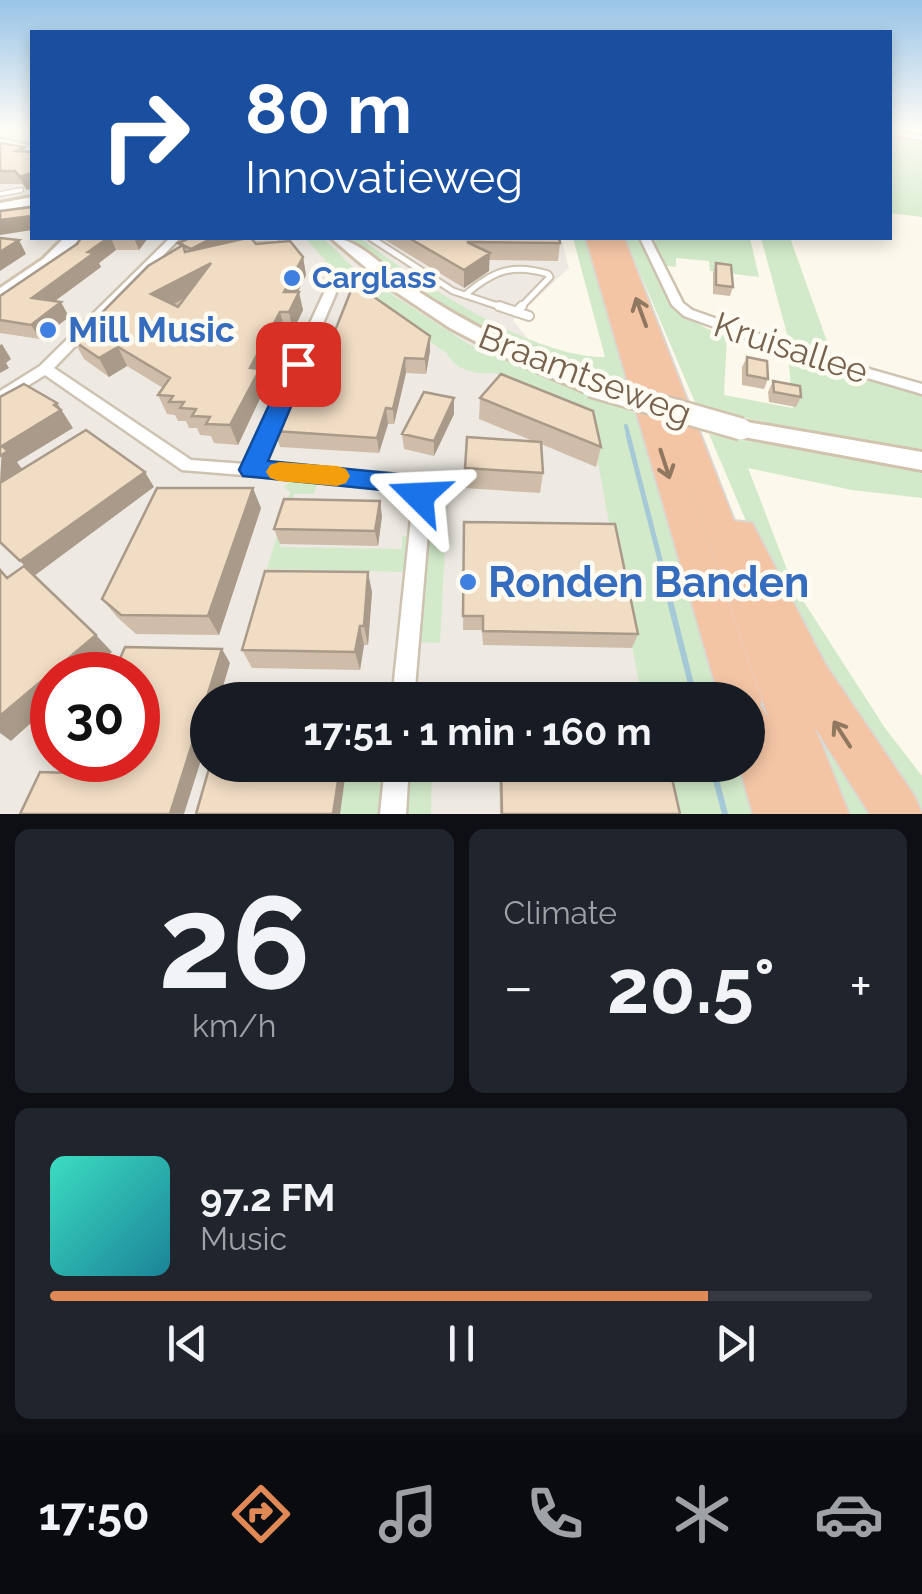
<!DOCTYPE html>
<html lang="en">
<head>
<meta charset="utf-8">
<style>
	:root { --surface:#171b24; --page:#20242c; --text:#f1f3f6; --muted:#9ea1a6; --line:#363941; --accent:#e08856 }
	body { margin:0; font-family:Raleway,sans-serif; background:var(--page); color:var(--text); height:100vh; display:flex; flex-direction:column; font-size:38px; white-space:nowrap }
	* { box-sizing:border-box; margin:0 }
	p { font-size:32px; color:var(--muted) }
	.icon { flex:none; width:55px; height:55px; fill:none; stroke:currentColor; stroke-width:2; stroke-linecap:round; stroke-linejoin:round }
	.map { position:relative; height:814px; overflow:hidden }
	.sheet { display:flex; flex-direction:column; gap:15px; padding:15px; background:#0d0f14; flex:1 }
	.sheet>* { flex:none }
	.banner { position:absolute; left:30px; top:30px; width:862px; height:210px; border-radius:0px; box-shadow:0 5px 15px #0003; background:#1a4fa0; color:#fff; overflow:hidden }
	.speed { position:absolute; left:30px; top:652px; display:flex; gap:20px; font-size:50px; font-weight:700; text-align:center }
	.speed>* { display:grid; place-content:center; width:130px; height:130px; border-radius:50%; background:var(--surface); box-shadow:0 5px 15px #0003; line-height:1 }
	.speed .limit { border:15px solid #d22; background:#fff; color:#111 }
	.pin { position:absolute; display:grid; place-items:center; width:85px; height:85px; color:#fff; margin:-42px; border-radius:20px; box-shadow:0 5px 15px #0006 }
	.me { position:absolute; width:110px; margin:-55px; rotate:291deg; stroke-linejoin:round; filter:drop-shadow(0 0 8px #0008) }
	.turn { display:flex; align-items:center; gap:35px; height:210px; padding:0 50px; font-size:45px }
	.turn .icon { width:130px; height:130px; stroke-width:2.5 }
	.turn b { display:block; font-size:70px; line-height:85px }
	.big { font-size:75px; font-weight:700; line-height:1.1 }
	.sheet .widget { flex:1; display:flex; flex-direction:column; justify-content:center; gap:15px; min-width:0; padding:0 35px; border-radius:15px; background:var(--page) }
	.sheet .dial { align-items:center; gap:0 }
	.dial b { font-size:130px; line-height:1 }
	.song { display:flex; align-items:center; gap:30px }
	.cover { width:120px; height:120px; border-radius:15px; background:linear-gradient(135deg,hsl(170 70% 55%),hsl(190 70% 35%)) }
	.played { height:10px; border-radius:5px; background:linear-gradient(90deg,var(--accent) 80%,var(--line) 80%) }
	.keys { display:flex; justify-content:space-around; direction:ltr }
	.heat { display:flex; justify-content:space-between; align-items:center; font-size:55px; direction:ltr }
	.sheet .tiles { flex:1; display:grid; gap:15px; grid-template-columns:1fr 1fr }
	.widget:last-child { grid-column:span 2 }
	.trip { position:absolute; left:190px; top:682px; width:575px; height:100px; border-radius:50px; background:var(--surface); box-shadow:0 5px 15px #0003; font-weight:700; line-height:100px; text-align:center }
	.tab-bar { display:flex; height:160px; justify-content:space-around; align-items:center; background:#090b0e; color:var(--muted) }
	.tab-bar .icon { width:70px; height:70px }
	.tab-bar .selected { color:var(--accent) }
	.tab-bar b { font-size:45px; color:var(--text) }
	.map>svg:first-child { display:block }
</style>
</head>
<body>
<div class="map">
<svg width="922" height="814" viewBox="0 0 922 814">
	<rect width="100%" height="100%" fill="#fcf8eb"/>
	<path fill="#eeeae3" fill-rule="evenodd" d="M0,129h32v109h529l8,30 -56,52 78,100 100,280h-483v65h499l12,49h-719zM52,675h86v85h-86z"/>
	<path fill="#d2eac9" d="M890,135l32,6v76l-32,-4z
		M323,238l37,36 110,71 165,68 89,287h-90l-3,-15 8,-2 -48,-258 -95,-52c-18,2 -41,-2 -49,-20l-93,-61 -22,-8 4,-12 -30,-33z
		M350,238h10c56,43 173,120 245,119l-32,-119h12l44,150c-102,-32 -199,-79 -279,-150z
		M625,238h15c24,56 26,75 87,99l-3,58 69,13 -5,-52 134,39v54l-119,-18 -106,-24z
		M649,238h101l9,39 -49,-6 -1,-10 -33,-3v9l-15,-2z
		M761,238h29l43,120 -43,-13z
		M709,434l213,38v26l-70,-8 -104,-22 45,117 92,143 37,48v38l-148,-227z
		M292,480l26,2 -4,12h-20l-14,53 122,2v-13l8,1 -5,35 -138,-3 23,-77 -6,-5z
		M428,528l18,1 -6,114 -21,-1z
		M787,659l95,155h-36z
		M347,765h43l-4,49h-47z
		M411,765h21l-1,49h-24z
		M659,765h84l15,49h-89z"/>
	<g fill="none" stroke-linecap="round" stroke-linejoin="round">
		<path stroke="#a6c9d7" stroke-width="4" d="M626,426l3,12"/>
		<path stroke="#a6c9d7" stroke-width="5" d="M628,435l43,168"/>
		<path stroke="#a6c9d7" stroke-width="6" d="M670,601l25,99
			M712,765l13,49"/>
		<g stroke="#cec2b0" stroke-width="6">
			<path id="lane-far2" d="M0,194l21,-4"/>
		</g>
		<g stroke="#cec2b0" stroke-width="9">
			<path id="lane-far1" d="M255,238h22
				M371,238l82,53 54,18
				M465,295c28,-24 47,-32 83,-21l2,3 -31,32"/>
		</g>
		<g stroke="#cec2b0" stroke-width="12">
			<path id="lane" d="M499,306l30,10
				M516,312l6,-6"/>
		</g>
		<g stroke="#cec2b0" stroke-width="5">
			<path id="street" d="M890,130l32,6v4l-32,-6z
				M170,238h10l-126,130 137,92 54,4 79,-171 6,-4 4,1 2,3 -74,172 130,9 28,11 10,24 -16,191h-22l20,-191 -5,-15 -17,-7 -208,-17 -137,-95 -45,28v-12l40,-25z
				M640,238h10l33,65 9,7 121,43 109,31v10l-119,-35 -119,-43 -12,-11z
				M385,765h24l-3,49h-26z"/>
		</g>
		<g stroke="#d1c3ae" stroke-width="6">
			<path id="secondary" d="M0,139l32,7v6l-32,-5z
				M32,197v8l-32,6v-8z
				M64,238h16l-25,29 -55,34v-13l43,-29z
				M331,238c28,0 52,30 76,46 60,41 124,71 192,97l3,5 -3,5h-16l-68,-29 -65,-34 -60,-40z
				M741,421l181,31v18l-189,-35 -4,-6 4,-6z"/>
		</g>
		<g stroke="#dcd6d1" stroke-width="4">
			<path id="highway" d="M586,238h38l110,283 18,2 73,141 90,133 7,17h-52l-56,-88 35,88h-48l-23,-68 23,68h-48l-14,-49h9v-65h-28zM662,406l107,313 -9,-14 2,-5z"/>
		</g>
		<use href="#lane-far2" stroke="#fff" stroke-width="4"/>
		<use href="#lane-far1" stroke="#fff" stroke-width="5"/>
		<use href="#lane" stroke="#fff" stroke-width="8"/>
		<use href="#street" fill="#fff" fill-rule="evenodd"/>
		<use href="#secondary" fill="#fff" fill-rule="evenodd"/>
		<use href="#highway" fill="#f3c5a5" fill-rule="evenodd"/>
		<g stroke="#d1c3ae" stroke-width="26" stroke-linecap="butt">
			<path id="secondary-bridge" d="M591,386l150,43"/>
		</g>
		<use href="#secondary-bridge" stroke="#fff" stroke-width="21"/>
	</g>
	<path fill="#cfbda9" d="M0,143l24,4 3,5h5v36l-5,2 -5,-6h-22z
		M81,238h67l-9,12h-23l-17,13 2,4 -46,34 14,16 -29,22 -40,-6v-37l77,-52z
		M186,238h54l-5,2 68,17 3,18 -8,17 5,18 -10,21 -8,-1 -23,46 3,12 -27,57 -24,-2 -3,-7 -11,-1 -3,-7h-8l-3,-7h-8l-3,-6 -8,-1 -9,-19 5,-7 -36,-22 -18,11 -25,-18 -10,-18 106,-94 -2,-4 9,-4z
		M382,238h177l1,5 -2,18 -69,-1v11l-25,17z
		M716,263l17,24 -3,9 -17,-2v-21z
		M430,351l-4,23 -20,-1 -12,51h-6l-9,29 -99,-6 -5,-16 48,-70z
		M747,357l21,22 -4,10 -22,-4v-18z
		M773,381l28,16 -5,10 -27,-5 -1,-10z
		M480,398l121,49 -5,20 -55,-23 2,29 -3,20 -76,-5 1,-20 68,-27 -54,-22z
		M454,414l-20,42 -30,-7 -2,-15z
		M261,508l-42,127 -83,-1 -19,-17 -15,-18z
		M382,516l-4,30 -98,-2 -6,-15z
		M464,522l174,112 -6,14 -149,-3 -1,-15h-19z
		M372,592l-4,53h-4l-4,25 -108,-2 -10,-18z
		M499,765h170l11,49h-180z"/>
	<path fill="#a99a89" d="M32,173v15l-5,2 -7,-13z
		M32,216v14l-32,5v-15z
		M108,238h3l5,12 -17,13 2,4 -61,45 -8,-14 56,-46z
		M134,238h14l-9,12z
		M212,238h28l-44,24 -5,-13z
		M19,240l7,14 -26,17v-19z
		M490,253l-1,18 -25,17v-18z
		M303,257l3,18 -17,35 -5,-18z
		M211,263l5,18 -57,31 -8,-18z
		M299,292l4,18 -10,21 -4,-19z
		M61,302l8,15 -29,22 -9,-14z
		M280,312l5,18 -23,46 3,12 -27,57 -8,-20 20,-57z
		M430,336v15l-4,23 -1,-15z
		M2,344l9,15 -5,4 3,5 -9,5v-28z
		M118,347l9,19 -18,11 -10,-19z
		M405,358l1,15 -12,51 -1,-15z
		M454,398v16l-20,42v-15z
		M57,403l16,25 -56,34 5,7 -22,13 2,-36z
		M386,408l2,16 -9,29 -2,-15z
		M145,472l9,15 -120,89 -14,-15z
		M253,488l8,20 -42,127 -11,-19z
		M380,501l2,15 -4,30 -3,-15z
		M368,572l4,20 -4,53 -4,-19z
		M360,626l4,19 -4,25 -5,-18z
		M96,635l16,17 -26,23h-34v29l-41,37 -11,-8v-17z
		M222,649l8,14 -11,37h-11v38l-24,76h-14z
		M340,768l5,10 -5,36h-7z"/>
	<path fill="#f1dcc4" stroke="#a99a89" stroke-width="2.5" fill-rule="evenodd" d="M0,143l24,4 -8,4 16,1v21l-12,4 -5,-6h-15z
		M32,207v9l-32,4v-9z
		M0,238l19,2 -19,12z
		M81,238h27l-20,14 6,1 -62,45 29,4 -30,23 -31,-5v-24l77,-52z
		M190,238h22l-21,11 -13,-6z
		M247,238h4l5,6 34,-3 13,16 -19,35h15l-10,20h-9l-30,56 10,1 -30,56 -24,-1 4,-7 -18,-1 4,-7 -16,-1 4,-6h-15l4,-6 -15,-1 12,-17 -52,-31 -19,11 -25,-17 74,-75 35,-21 2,7zM211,263l-33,44 -27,-13z
		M409,238h150l1,5 -93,-1 23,11 -26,17z
		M716,263l15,2 2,22 -17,-2z
		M354,283l76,53 -5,23 -20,-1 -12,51 -7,-1 -9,30 -102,-7 30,-71 18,1z
		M747,357l20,4 1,18 -21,-4z
		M501,374l92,37 8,36 -121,-49z
		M773,381l27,5 1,11 -27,-5z
		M24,384l33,19 -3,2 7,5 -59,36 6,5 -8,5v-59z
		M424,392l30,6 -20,43 -32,-7z
		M86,430l59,42 -125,89 -20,-19v-59z
		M467,437l74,5 2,31 -78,-5z
		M157,488h96l-45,128 -87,-1 -19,-16z
		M284,499l96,2 -5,30 -101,-2z
		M464,522l151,2 23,110 -155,-3v-15h-20z
		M24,566l72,69 -96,81v-146l7,8z
		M265,571l103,1 -4,54h-4l-5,26 -113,-2z
		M125,647l97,2 -52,165h-150l20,-42 30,1 5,-13h63v-85h-25z
		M210,765l130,3 -7,46h-137z
		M501,765h168l11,49h-178z"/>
	<defs><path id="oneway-shaft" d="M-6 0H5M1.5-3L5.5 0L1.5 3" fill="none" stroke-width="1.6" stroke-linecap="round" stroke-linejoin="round" transform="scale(2.5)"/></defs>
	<g stroke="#90775f">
		<use href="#oneway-shaft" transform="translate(641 312) rotate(-110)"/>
		<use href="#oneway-shaft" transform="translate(665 464) rotate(72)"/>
		<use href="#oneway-shaft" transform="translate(842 734) rotate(-123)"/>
	</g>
	<linearGradient id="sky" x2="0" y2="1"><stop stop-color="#98c4e7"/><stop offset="0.53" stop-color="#fefcf6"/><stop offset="1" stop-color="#fefcf6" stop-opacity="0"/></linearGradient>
	<rect width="922" height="243" fill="url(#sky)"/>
	<path fill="#1a73e8" stroke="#114b97" stroke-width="2.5" d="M298,357l11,7 -41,97 140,14c12,3 19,11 24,21l-4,8c-18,6 -20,-9 -36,-13l-149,-15 -4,-6 49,-106z"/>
	<path fill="#f59e0b" d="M279,462l58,4 9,3 4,7 -4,7 -9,3 -58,-5 -9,-3 -4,-6 4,-7z"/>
	<g fill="#3f7fe0" stroke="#fefbf2" stroke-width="4">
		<circle cx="292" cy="278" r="10"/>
		<circle cx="48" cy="330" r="10"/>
		<circle cx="468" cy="582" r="10"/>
	</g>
	<g text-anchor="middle" stroke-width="9" stroke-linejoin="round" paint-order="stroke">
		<g font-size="30" font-weight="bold" fill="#366cbe" stroke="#fefbf2" text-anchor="start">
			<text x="312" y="288">Carglass</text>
		</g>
		<g font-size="35" font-weight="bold" fill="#366cbe" stroke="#fefbf2" text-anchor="start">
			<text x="68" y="342">Mill Music</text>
		</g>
		<g font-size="35" fill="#77634e" stroke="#fefbf2">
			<text transform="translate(791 348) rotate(18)" y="12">Kruisallee</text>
			<text transform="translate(585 375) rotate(21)" y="12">Braamtseweg</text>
		</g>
		<g font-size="42" font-weight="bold" fill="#366cbe" stroke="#fefbf2" text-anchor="start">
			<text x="488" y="597">Ronden Banden</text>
		</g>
	</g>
</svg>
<div class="speed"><div class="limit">30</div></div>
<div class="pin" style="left:298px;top:364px;background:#d93025"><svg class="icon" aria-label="arrive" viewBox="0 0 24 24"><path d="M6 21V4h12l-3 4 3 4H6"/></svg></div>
<svg class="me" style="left:419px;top:496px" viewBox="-20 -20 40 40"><path d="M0-17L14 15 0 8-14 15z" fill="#1a73e8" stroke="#fff" stroke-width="4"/></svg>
<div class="trip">17:51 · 1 min · 160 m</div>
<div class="banner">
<div class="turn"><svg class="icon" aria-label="right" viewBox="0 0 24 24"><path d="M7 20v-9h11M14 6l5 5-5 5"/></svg><div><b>80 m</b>Innovatieweg</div></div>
</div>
</div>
<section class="sheet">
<div class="tiles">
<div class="widget dial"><b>26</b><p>km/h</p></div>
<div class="widget"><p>Climate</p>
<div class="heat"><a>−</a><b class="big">20.5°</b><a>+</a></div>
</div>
<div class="widget">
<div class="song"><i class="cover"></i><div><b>97.2 FM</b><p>Music</p></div></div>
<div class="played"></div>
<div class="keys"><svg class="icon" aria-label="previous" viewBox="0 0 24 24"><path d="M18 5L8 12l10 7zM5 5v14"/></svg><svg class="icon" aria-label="pause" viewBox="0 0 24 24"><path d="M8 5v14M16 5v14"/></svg><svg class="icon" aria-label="next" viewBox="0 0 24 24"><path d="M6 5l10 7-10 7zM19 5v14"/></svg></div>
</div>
</div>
</section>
<nav class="tab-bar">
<b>17:50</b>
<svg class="icon selected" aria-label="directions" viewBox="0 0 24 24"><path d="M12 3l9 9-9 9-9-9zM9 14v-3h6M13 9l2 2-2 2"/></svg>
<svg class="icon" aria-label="music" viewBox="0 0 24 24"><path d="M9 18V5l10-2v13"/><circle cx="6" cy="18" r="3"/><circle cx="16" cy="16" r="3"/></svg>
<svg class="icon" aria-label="phone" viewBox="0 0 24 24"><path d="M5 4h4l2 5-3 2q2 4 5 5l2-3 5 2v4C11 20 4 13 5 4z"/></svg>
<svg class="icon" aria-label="climate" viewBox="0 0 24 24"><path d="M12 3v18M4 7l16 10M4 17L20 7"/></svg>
<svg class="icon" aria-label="car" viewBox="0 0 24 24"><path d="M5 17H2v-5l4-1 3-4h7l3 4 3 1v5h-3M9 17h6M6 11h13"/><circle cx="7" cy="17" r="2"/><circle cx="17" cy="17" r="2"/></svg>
</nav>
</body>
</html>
